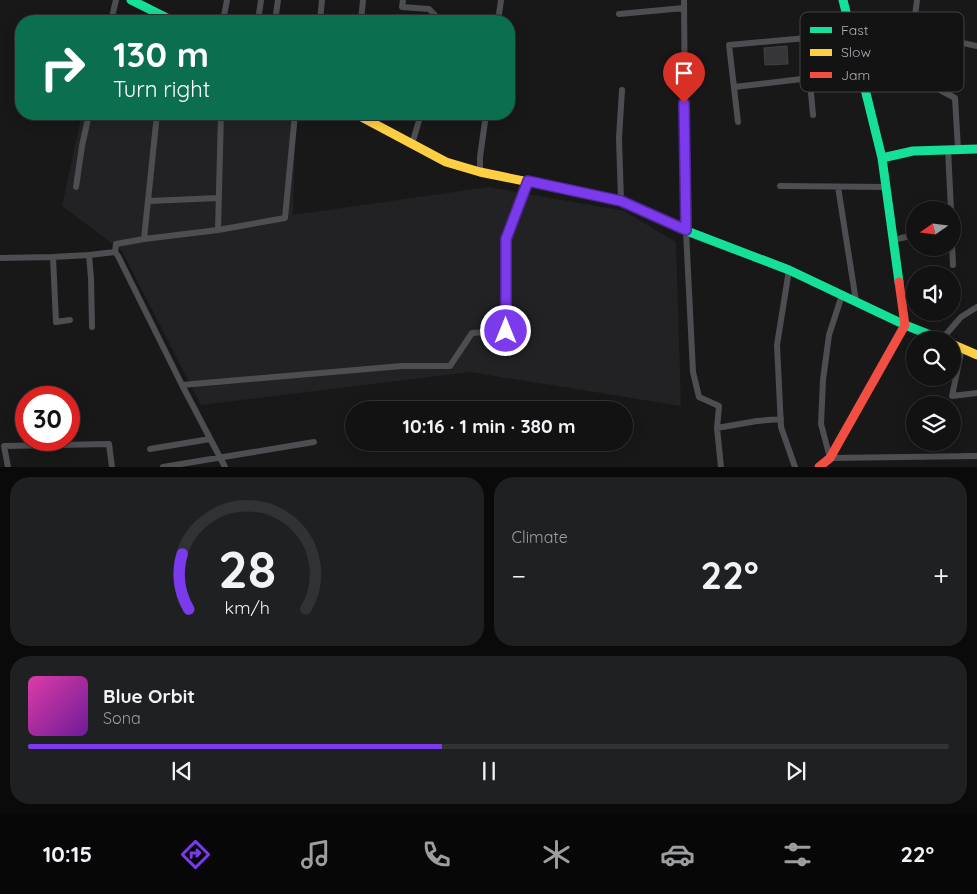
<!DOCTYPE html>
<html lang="en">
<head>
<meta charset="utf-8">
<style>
	:root { --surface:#121213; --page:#1f2021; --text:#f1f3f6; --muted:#9c9ea0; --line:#313233; --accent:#7c3aed }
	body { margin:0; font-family:Quicksand,sans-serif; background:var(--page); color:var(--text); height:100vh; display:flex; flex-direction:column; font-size:19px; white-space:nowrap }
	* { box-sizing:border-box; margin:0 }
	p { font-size:16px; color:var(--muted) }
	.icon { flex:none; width:28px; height:28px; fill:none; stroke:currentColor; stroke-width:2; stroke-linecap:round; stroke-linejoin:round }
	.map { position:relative; height:467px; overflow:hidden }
	.side { display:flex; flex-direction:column; gap:10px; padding:10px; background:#0a0a0a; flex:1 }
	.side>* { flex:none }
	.guide { position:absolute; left:15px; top:15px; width:500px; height:105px; border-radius:20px; box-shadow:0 2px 12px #0003,0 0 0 1px var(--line); background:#0b6e4f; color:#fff; overflow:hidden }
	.needle { width:32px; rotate:256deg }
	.tools { position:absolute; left:906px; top:201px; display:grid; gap:10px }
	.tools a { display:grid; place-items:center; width:55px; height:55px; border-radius:50%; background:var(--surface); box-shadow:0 2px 12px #0003,0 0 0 1px var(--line); font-size:25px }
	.speed { position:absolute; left:15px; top:386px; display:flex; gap:10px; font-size:25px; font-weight:700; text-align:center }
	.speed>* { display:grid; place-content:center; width:65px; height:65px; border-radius:50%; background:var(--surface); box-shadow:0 2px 12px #0003,0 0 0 1px var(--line); line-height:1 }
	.speed .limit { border:8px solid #d22; background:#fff; color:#111 }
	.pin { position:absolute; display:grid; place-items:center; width:42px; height:42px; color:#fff; margin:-51px -21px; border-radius:50% 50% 50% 0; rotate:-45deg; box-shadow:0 0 5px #0007 }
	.pin .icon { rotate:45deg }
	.me { position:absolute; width:55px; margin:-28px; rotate:0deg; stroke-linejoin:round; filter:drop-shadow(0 0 4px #0008) }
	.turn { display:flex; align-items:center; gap:18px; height:105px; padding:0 15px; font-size:22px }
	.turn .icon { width:65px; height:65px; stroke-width:2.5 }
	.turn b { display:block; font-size:35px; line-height:42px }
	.big { font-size:38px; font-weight:700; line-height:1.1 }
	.side .widget { flex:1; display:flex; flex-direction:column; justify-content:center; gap:8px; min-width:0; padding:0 18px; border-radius:20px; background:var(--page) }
	.side .dial { align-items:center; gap:0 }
	.dial svg { height:130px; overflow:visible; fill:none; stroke:var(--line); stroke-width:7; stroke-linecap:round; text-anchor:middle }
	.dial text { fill:var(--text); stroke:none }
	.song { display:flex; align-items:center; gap:15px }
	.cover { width:60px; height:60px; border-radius:8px; background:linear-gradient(135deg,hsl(320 70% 55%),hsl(280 70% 35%)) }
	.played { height:5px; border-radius:2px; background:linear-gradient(90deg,var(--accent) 45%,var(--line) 45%) }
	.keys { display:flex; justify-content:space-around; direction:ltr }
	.heat { display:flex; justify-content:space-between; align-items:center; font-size:28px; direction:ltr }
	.side .tiles { flex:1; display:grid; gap:10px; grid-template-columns:1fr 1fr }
	.widget:last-child { grid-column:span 2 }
	.trip { position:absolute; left:345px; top:401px; width:288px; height:50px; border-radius:25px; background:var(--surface); box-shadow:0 2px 12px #0003,0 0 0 1px var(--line); font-weight:700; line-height:50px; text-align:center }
	.tabs { display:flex; height:80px; justify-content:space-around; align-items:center; background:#070708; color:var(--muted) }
	.tabs .icon { width:35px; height:35px }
	.tabs .current { color:var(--accent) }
	.tabs b { font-size:22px; color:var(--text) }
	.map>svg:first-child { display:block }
</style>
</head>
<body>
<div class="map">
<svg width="977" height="467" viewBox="0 0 977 467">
	<rect width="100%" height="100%" fill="#181819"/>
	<path fill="#222224" d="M82,114h214l-3,101 196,-28 135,24 52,31 5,164 -211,-34 -269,33 -79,-154 -60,-45z"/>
	<path fill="#363638" stroke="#414245" d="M787,46l1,18 -23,1 -1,-17z"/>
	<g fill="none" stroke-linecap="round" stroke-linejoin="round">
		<path stroke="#4d4e51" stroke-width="6" d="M403,0l-1,7 27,2 6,6 -1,6
			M684,0l2,231 7,141 6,25 20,9 -2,22 4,39
			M917,0l-4,32 16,48 11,10 15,8 3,51
			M619,14l65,-6
			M111,21l5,-21
			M223,21l4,-21
			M258,21l3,-21
			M275,21l3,-21
			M320,21l2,-21
			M361,21l2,-21
			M498,21l3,-21
			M806,38l7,77
			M853,41l60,-9 64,14
			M734,87l76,-9
			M157,114l-13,125 74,-9 3,-116
			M738,122l-9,-77 122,-11
			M412,144l9,-30
			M948,149l3,61
			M480,172v-15l6,-43
			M780,186l106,1
			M76,187l6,-41 7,-32
			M838,187l18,114
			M149,201l70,-3
			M621,201l-2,-63 3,-48
			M218,230l67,-12 10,-104
			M893,240l22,-5
			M952,244l1,21
			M115,252l1,-8 28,-5
			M89,255l26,-3 3,4 64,129 43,82
			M53,257l36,-2 2,23 1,49
			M0,258l53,-1 3,65 14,-2
			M789,270l-12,75 4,82 14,40
			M842,295l-13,40 -6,45 -2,44 9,34 147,-2
			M942,339l19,-22 16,-10
			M962,348l-10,48 25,-3
			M182,385l220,-19h48l22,-33 34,-2v-92l22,-58
			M717,428l40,-7 24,-2
			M150,449l60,-10
			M8,467l-4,-21 105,-2 3,23
			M163,467l151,-25"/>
		<path stroke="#16e098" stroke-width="9" d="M131,0l42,21
			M843,0l39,158 17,124
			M882,158l31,-7 64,-2
			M679,228l110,42 116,55 38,15"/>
		<path stroke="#ffcf43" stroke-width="9" d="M356,114l90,48 34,10 141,29 58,27
			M952,344l25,11"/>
		<path stroke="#f24e42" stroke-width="9" d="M819,467l11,-9 75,-133 -6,-43"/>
	</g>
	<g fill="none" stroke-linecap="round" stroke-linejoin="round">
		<g stroke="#51269a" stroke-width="12">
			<path id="route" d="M506,331v-92l22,-58 93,20 65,29 -2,-127"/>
		</g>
		<use href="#route" stroke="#7c3aed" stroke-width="9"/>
	</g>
	<rect x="800" y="12" width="164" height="80" rx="8" fill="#131314" stroke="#414245" stroke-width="1"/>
	<rect x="810" y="27" width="22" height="6" fill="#16e098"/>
	<rect x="810" y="49" width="22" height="7" fill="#ffcf43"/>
	<rect x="810" y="72" width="22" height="6" fill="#f24e42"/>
	<g font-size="14" fill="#abaeb8">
		<text x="841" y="35">Fast</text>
		<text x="841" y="57">Slow</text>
		<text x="841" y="80">Jam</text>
	</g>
</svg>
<div class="tools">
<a><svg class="needle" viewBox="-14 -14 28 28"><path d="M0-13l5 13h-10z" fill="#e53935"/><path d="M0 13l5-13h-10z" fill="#9c9ea0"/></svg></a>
<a><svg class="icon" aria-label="sound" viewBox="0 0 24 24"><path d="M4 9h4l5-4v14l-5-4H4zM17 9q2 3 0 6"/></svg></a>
<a><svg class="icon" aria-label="search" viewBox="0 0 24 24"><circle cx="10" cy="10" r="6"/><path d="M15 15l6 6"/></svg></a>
<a><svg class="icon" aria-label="layers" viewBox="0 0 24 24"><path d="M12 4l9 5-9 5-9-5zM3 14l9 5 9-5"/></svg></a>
</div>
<div class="speed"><div class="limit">30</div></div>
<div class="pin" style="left:684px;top:103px;background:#d93025"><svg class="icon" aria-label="arrive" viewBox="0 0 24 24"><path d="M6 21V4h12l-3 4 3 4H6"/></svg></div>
<svg class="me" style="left:506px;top:331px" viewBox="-20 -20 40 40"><circle r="17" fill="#7c3aed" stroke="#fff" stroke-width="3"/><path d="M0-11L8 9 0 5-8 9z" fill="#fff"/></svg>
<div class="trip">10:16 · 1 min · 380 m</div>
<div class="guide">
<div class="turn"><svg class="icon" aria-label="right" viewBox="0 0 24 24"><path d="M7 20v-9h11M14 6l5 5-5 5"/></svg><div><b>130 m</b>Turn right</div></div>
</div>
</div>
<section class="side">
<div class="tiles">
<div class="widget dial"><svg viewBox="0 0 100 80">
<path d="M14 69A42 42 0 1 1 86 69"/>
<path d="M14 69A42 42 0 0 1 10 35" stroke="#7c3aed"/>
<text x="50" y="56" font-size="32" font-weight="700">28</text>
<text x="50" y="72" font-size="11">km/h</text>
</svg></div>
<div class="widget"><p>Climate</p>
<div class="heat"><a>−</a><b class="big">22°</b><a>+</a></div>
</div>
<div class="widget">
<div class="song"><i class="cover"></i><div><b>Blue Orbit</b><p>Sona</p></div></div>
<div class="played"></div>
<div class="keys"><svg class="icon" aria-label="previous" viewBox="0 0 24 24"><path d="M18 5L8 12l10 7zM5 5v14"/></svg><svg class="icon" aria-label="pause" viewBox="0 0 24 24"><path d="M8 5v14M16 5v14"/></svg><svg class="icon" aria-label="next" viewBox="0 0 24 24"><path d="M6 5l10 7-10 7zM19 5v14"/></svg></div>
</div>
</div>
</section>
<nav class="tabs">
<b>10:15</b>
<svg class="icon current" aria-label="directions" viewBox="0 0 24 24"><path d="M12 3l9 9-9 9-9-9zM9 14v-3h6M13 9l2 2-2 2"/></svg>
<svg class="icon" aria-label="music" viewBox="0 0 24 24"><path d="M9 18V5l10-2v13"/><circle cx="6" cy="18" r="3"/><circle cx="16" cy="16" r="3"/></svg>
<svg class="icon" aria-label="phone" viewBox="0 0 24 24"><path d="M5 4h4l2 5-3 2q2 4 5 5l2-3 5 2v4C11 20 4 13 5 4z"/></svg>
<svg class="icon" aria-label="climate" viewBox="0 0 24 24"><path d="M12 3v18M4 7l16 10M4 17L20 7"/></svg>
<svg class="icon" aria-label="car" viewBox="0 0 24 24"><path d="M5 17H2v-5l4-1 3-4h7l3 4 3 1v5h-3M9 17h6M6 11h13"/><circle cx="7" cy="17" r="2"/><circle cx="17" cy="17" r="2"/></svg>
<svg class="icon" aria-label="filters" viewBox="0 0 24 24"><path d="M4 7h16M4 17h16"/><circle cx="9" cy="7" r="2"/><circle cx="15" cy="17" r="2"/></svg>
<b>22°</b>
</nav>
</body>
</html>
